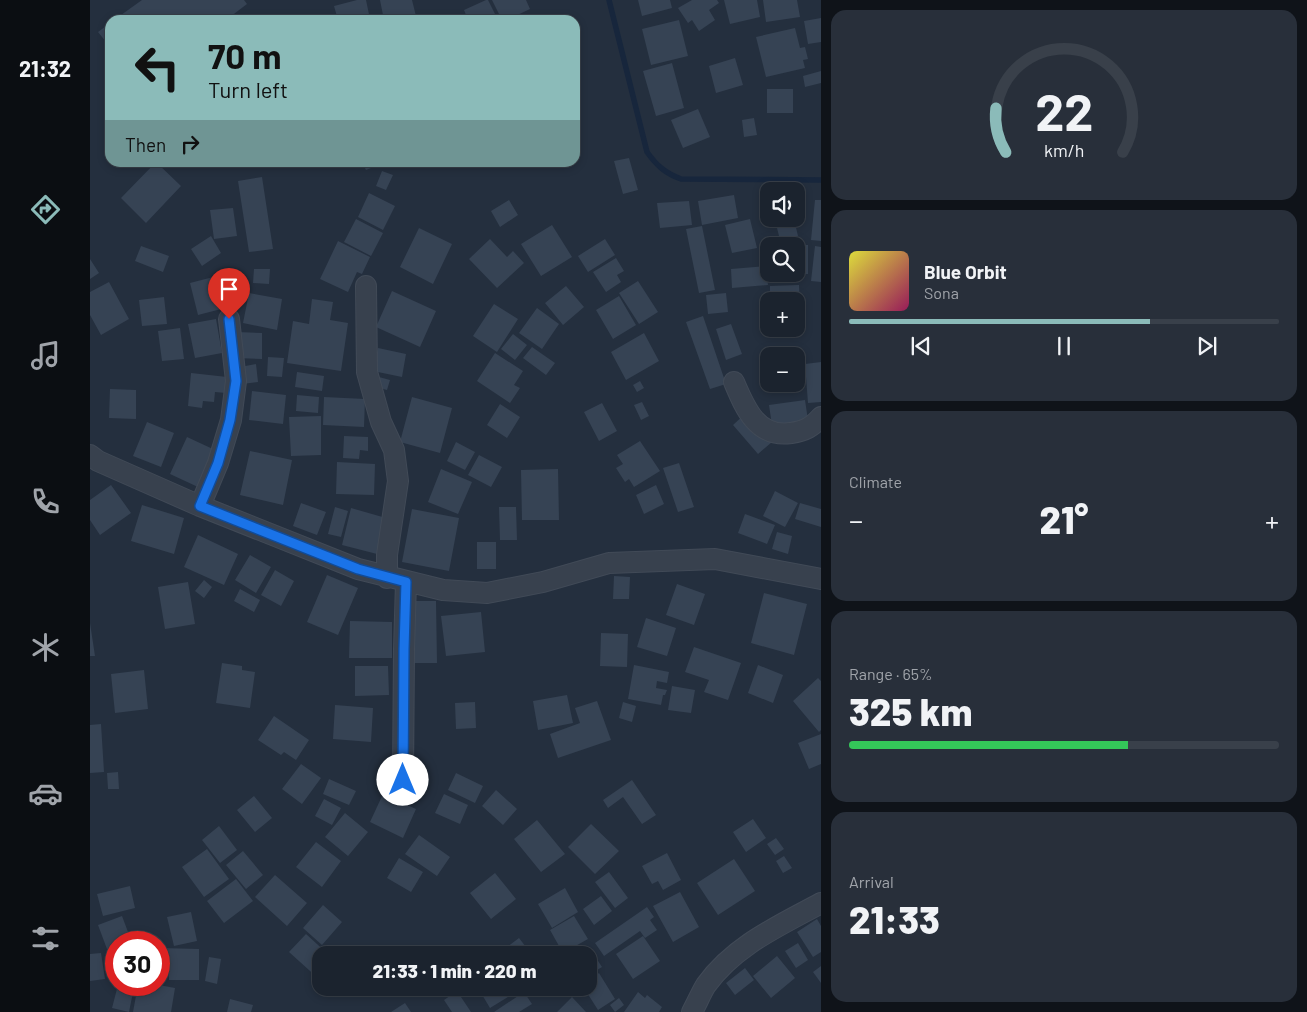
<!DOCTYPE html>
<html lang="en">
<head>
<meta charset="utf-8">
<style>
	:root { --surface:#1b232e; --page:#282f3a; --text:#f1f3f6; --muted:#a0a4aa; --line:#39404a; --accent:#8bbbb9 }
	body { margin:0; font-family:Barlow,sans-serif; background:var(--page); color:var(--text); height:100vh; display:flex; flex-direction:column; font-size:19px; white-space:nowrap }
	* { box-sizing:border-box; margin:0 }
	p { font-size:16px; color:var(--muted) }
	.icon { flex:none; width:28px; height:28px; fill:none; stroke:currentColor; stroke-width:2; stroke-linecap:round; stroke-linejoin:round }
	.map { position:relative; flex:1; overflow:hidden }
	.sheet { display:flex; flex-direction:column; gap:10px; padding:10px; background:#0f1319; width:486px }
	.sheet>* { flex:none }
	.hud { position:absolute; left:15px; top:15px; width:475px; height:152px; border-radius:15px; box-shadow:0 2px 8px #0003,0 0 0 1px var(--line); background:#8bbbb9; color:#111; overflow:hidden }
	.buttons { position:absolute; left:670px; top:182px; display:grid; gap:10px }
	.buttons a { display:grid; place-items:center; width:45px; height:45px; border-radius:10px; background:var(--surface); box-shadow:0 2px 8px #0003,0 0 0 1px var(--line); font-size:25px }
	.speed { position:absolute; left:15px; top:931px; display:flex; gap:10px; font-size:25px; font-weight:700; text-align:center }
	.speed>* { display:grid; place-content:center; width:65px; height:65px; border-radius:50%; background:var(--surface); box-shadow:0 2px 8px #0003,0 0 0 1px var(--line); line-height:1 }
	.speed .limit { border:8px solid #d22; background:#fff; color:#111 }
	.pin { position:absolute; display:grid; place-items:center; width:42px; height:42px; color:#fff; margin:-51px -21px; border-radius:50% 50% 50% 0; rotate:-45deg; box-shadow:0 0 5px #0007 }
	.pin .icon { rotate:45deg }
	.me { position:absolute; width:55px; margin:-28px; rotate:0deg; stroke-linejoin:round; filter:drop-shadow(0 0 4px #0008) }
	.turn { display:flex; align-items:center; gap:18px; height:105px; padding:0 20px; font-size:22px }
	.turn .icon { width:65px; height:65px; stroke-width:2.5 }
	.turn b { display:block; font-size:35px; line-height:42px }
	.then { display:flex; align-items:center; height:48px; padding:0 20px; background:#0003; gap:10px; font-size:19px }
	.big { font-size:38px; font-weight:800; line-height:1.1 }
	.sheet .widget { flex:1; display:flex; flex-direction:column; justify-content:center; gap:8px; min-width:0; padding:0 18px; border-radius:15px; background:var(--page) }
	.sheet .dial { align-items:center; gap:0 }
	.dial svg { height:130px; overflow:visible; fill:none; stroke:var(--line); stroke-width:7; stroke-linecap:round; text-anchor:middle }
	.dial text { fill:var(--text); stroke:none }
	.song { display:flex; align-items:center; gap:15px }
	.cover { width:60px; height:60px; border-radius:8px; background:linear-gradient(135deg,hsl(60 70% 55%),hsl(330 70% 35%)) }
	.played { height:5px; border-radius:2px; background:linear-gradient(90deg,var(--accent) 70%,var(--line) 70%) }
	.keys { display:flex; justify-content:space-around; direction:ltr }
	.heat { display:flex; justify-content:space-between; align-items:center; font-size:28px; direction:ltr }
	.charge { height:8px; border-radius:4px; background:linear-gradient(90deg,#34c759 65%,var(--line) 0) }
	.trip { position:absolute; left:222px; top:946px; width:285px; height:50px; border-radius:15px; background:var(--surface); box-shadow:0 2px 8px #0003,0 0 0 1px var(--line); font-weight:800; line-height:50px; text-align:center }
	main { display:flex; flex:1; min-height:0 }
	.dock { display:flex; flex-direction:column; width:90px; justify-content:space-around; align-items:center; background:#0b0e12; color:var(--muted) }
	.dock .icon { width:35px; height:35px }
	.dock .selected { color:var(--accent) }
	.dock b { font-size:22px; color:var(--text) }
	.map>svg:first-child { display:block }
</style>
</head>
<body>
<main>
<nav class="dock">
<b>21:32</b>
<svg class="icon selected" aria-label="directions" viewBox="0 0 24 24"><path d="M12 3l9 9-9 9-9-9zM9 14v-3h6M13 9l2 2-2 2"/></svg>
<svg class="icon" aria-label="music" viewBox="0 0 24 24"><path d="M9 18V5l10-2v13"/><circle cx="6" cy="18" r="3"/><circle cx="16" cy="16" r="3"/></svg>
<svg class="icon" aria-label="phone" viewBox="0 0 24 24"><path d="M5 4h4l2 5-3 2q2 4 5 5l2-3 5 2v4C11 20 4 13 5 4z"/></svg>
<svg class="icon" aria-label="climate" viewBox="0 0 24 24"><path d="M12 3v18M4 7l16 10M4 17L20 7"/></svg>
<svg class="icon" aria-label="car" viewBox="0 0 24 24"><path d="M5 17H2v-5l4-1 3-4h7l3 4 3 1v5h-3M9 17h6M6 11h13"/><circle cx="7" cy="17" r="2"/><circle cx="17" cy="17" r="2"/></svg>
<svg class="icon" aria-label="filters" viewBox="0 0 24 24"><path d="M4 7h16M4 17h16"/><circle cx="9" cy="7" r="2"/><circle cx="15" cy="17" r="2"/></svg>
</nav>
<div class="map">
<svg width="731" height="1012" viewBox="0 0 731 1012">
	<rect width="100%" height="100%" fill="#242f3e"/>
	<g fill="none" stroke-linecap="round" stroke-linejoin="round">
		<path stroke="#17263c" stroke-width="5.5" d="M519,0l38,152c10,14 18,21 34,27l140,1"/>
	</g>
	<path fill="#364354" d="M52,0h102l3,4 -21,16h-112z
		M267,0h9l4,19 -32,1 -4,-14z
		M290,0h32l5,20h-33z
		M396,0h2l10,20h-30l-4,-10z
		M402,0h34l4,9 -23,11h-5z
		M548,0h32l2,8 -30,8z
		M602,0h25l2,3 -10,7 6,10 -16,11 -7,-11 -4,3 -10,-15z
		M634,0h33l3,17 -30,7z
		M673,0h34l3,17 -34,5z
		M731,18v24l-13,2 -4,-23z
		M589,20l9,36 -37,9 -9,-36z
		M20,23v24l-12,-15z
		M705,28l5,20 5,-1 3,12 -5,1 2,8 -39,9 -10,-40z
		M645,58l8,27 -27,8 -7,-27z
		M582,63l12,45 -28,8 -13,-45z
		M731,71v12l-16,4 -2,-11z
		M677,89h26v24h-26z
		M608,109l12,28 -27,11 -12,-28z
		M664,118l3,17 -13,2 -2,-17z
		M539,158l9,32 -15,4 -9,-33z
		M66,162l25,24 -35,37 -25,-25z
		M272,162h12l2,4 -10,4z
		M292,171l11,4 -7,15 -10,-4z
		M172,177l11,72 -24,3 -11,-71z
		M279,193l26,13 -12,24 -25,-13z
		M644,195l4,23 -36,7 -4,-24z
		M419,200l9,15 -18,12 -9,-16z
		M725,200h6v41l-10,-1z
		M599,201l3,24 -32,3 -3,-25z
		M143,208l4,28 -23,3 -4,-29z
		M266,219l27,14 -12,23 -27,-14z
		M660,219l7,29 -25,5 -7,-28z
		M691,219h13l4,17 -18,4 -5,-20z
		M462,225l20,32 -31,19 -20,-32z
		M612,226l13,64 -16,3 -13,-64z
		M329,228l33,16 -19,40 -33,-17z
		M121,236l10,17 -19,13 -11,-17z
		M687,237l2,9h-10v17l-2,1 -5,-24z
		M400,239l17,18 6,-6 11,12 -27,25 -28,-29z
		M515,239l10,16 -27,17 -10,-16z
		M248,241l32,16 -8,17 -5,-2 -9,20 -28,-13z
		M706,245h12v29h-12z
		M51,246l28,10 -6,16 -28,-11z
		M725,246l6,1v35l-10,-1z
		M526,258l8,13 -7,4 4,7 -15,10 -13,-20z
		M0,259l9,14 -9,6z
		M676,266l2,19 -36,3 -1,-19z
		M164,269h16l-1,15 -16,-1z
		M131,275l8,32 -31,8 -8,-32z
		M548,281l20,31 -19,12 -20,-31z
		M19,282l20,37 -28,16 -11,-20v-23z
		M709,285l1,24h-4v-8h-26v-15z
		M476,286l18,21 -21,18 -18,-22z
		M302,291l44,20 -16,36 -44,-20z
		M159,293l33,6 -5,31 -34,-7z
		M636,293l2,19 -20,2 -2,-19z
		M529,296l17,29 -23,14 -17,-29z
		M74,297l3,27 -25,2 -3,-26z
		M222,299l21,3 -3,18 18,3 -7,48 -54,-8 6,-42 16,3z
		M404,304l24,15 -21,33 -24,-16z
		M447,308l22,16 -17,25 -23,-16z
		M613,316l23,68 -16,5 -24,-67z
		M126,319l6,34 -27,5 -7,-34z
		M641,324l11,30 -16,6 -10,-31z
		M90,328l4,31 -22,2 -4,-30z
		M146,332l26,1v26l-26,-1z
		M554,333l15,28 -33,19 -15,-28z
		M423,334l14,11 -12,15 -14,-11z
		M442,347l23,16 -9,12 -23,-17z
		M288,348l28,6 -4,23 -29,-6z
		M405,353l28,18 -9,14 6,3 -10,15 -33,-22z
		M178,357l16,1 -2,19 -15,-1z
		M731,362v40l-13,1 -3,-39z
		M166,364l2,18 -16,2 -2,-17z
		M207,372l27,4 -2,15 -27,-4z
		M101,373l36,4 -1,16 -11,-1 -1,10 -11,-1 -1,7 -14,-2z
		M289,377l11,3 -3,10 -11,-3z
		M550,381l4,7 -7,4 -4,-7z
		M20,389l26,1v29l-27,-1z
		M162,391l34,4 -3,29 -34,-4z
		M207,395l22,2 -1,16 -22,-2z
		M234,397l41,2 -1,28 -41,-2z
		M322,397l40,11 -12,45 -40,-11z
		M715,400l4,27 -36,5 -4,-27z
		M552,402l7,14 -8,4 -7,-15z
		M512,403l15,28 -18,10 -15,-29z
		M410,404l20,13 -13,21 -20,-13z
		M656,413l26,29 -14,12 -25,-29z
		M231,416v39l-30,1 -2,-39z
		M57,422l27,11 -13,34 -28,-11z
		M254,436l24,1v14l-8,-1 -1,9 -16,-1z
		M97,437l28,13 -17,37 -28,-13z
		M550,441l20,30 -26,16 -5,-8 -4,3 -9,-14 7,-4 -6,-9z
		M366,442l19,10 -10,18 -18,-9z
		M160,451l42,9 -9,45 -43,-10z
		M389,455l23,12 -11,20 -23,-12z
		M247,462l38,2 -1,31 -38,-1z
		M589,463l15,44 -16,5 -15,-44z
		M351,469l31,13 -14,32 -30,-12z
		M468,469l1,51h-37l-1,-50z
		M21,485l20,28 -31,22 -10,-15v-20z
		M566,485l8,19 -20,10 -8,-19z
		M685,491l23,12 -13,24 -22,-11z
		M211,503l25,9 -9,23 -24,-9z
		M710,503l21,6v18l-26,-8z
		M52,505l42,13 -10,36 -43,-13z
		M245,507l13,4 -7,26 -13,-3z
		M409,507h17l1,33h-17z
		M261,508l35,10 -9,36 -35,-9z
		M322,509l47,9 -10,53 -47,-9z
		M655,514l30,11 -8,19 -29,-11z
		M687,532l15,4 -4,18 -16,-5z
		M108,535l40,19 -14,31 -40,-18z
		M387,542h19v27h-19z
		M160,555l21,12 -15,26 -21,-13z
		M185,570l19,11 -13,25 -20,-11z
		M237,575l31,13 -20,47 -31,-13z
		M524,576l16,1 -1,22h-16z
		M114,580l8,7 -8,11 -9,-7z
		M98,582l7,42 -30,5 -7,-42z
		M587,584l28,10 -11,31 -28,-10z
		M150,589l20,11 -6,12 -20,-11z
		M674,593l43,11 -13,51 -43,-12z
		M321,601h25l1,62h-25z
		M391,612l4,40 -39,4 -5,-40z
		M556,618l30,10 -9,28 -30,-9z
		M260,621l42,1v36h-43z
		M0,623l5,33h-5z
		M511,633l27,1 -1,33 -27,-1z
		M604,647l47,16 -13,37 -24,-8 5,-12 -24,-8z
		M132,663l20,3v4l13,2 -5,36 -34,-5z
		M544,665l35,7 -2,11 -10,-2 -1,7 11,2 -2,5h-2l-2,10 -33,-6z
		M668,665l25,10 -10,28 -25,-10z
		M265,666h33l1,29 -34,1z
		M54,670l4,39 -33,4 -4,-39z
		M728,678l3,3v49l-2,2 -26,-31z
		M582,686l23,4 -4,23 -23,-3z
		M477,695l6,28 -35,7 -5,-29z
		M507,701l14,39 -53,18 -8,-24 30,-11 -5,-15z
		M385,702l1,26 -20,1 -1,-26z
		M533,702l13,4 -4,16 -13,-4z
		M245,705l38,3 -2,34 -38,-3z
		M184,716l35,24 -13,20 -12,-8 -3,3 -23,-15z
		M11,724l3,48 -14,1v-48z
		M731,734v30l-12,5 -11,-26z
		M211,764l20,14 -19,26 -20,-15z
		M28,772l1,17h-11l-1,-16z
		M366,773l27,13 -8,17 -27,-13z
		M239,779l27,12 -7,14 -26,-11z
		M542,780l24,35 -14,9 -19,-27 -15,11 -5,-8z
		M406,790l21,19 -14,16 -21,-19z
		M293,794l33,15 -13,29 -33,-16z
		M354,794l24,11 -8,19 -25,-11z
		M164,796l18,22 -17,14 -18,-22z
		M234,799l17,9 -9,17 -17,-9z
		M255,813l23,19 -20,24 -23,-19z
		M663,819l13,19 -20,14 -13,-20z
		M447,820l28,34 -24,18 -27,-33z
		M501,824l28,27 -24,23 -27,-27z
		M129,826l18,24 -17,13 -18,-23z
		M329,835l31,22 -13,19 -32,-22z
		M686,838l8,11 -9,6 -8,-11z
		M226,842l25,19 -19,26 -26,-20z
		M117,849l22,30 -25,18 -22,-30z
		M153,851l20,24 -17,14 -20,-24z
		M577,853l14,27 -18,10 -5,-9 -6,3 -10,-18z
		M694,856l8,12 -9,5 -7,-12z
		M309,858l24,14 -12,20 -24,-14z
		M644,859l21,32 -37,24 -21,-32z
		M519,872l19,26 -13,10 -20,-26z
		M405,873l21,26 -25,20 -21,-26z
		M185,875l32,28 -20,23 -32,-29z
		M146,879l17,22 -29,22 -17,-22z
		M40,886l5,22 -32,8 -6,-22z
		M475,888l13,24 -26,16 -14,-24z
		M590,892l19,35 -26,15 -20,-36z
		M511,896l11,15 -18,14 -11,-16z
		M233,905l19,17 -20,23 -19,-17z
		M557,907l7,10 -4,3 7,10 -12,8 -5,-7 -36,25 -9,-13z
		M101,912l6,29 -23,5 -7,-29z
		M32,916l9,24 -6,2h-9v4l-9,3 -9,-24z
		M484,916l14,23 -25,14 -13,-23z
		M727,919l4,7v26l-8,5 -16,-25z
		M216,934l23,21h-8v23l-1,2 -31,-28z
		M553,936l17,25 -27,18 -17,-25z
		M429,938l10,13 -4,4h-19l-3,-5z
		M708,943l10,17 -12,8 -11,-17z
		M499,947l13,20 -13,8v-20h-13z
		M70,948l39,1v31h-30v-6h-9z
		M11,953l4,26 -15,2v-27z
		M687,956l18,22 -24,20 -18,-22z
		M119,957l12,2 -4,25 -12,-3z
		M731,966v17l-8,-11z
		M655,968l9,12 -19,15 -9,-12z
		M509,973l16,26 -17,11 -14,-22h5v-8z
		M28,985l16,2 -5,25 -17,-4z
		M48,985h21l16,3 -4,24h-38z
		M388,988h31l4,6 -23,14z
		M367,991l14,21h-19l-8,-12z
		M434,992l8,12 -13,8h-25z
		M548,992l7,6 2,-3 15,12 -3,5h-35z
		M482,997l14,15h-29z
		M529,998l5,7 -9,7 -5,-7z
		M140,999l23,6 -2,7h-24z
		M315,1003l6,9h-20z"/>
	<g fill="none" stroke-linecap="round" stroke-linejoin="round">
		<g stroke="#414a57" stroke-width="22">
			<path id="minor" d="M276,286l1,86 14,50 13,28 4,31 -11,74v23
				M644,382c11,26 23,56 57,51 14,-2 21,-6 30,-16
				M0,455l8,6 102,45 158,63 85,21 44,3 56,-11 66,-19 106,-4 106,20
				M110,506l18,-43 13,-43 5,-39 -7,-62
				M313,780l1,-131 2,-67
				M602,1012c5,-9 9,-19 14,-27 29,-40 73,-59 115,-82"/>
		</g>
		<use href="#minor" stroke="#38414e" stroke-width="20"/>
	</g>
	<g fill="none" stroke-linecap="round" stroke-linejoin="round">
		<g stroke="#114b97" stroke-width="12">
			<path id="route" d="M139,319l7,62 -6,39 -12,43 -18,43 158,63 48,13 -2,67 -1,131"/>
		</g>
		<use href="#route" stroke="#1a73e8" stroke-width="9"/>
	</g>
</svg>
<div class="buttons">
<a><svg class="icon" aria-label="sound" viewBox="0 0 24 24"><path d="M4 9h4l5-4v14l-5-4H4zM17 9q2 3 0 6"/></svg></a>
<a><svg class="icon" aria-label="search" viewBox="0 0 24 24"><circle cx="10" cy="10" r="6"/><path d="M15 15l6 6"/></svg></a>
<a>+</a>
<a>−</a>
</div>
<div class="speed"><div class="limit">30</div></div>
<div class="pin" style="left:139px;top:319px;background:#d93025"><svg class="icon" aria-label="arrive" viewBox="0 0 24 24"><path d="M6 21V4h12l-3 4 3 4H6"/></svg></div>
<svg class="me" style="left:313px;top:780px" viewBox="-20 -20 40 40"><circle r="19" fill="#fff"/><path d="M0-13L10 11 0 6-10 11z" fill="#1a73e8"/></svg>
<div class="trip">21:33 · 1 min · 220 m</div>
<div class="hud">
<div class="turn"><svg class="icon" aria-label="left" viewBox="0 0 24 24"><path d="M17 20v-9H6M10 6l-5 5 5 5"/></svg><div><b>70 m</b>Turn left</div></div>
<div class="then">Then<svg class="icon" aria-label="right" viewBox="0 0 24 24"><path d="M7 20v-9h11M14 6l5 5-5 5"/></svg></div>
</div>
</div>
<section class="sheet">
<div class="widget dial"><svg viewBox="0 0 100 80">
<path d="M14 69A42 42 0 1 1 86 69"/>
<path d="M14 69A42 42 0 0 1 8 42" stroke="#8bbbb9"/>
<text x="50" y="56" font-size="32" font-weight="700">22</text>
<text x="50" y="72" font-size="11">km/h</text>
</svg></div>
<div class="widget">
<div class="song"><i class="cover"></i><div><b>Blue Orbit</b><p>Sona</p></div></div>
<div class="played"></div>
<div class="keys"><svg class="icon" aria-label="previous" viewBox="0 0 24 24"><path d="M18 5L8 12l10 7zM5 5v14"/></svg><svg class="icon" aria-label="pause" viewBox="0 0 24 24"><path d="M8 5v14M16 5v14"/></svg><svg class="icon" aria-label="next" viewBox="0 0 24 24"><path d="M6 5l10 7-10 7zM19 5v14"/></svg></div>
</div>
<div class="widget"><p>Climate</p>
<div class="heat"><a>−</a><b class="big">21°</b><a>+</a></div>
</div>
<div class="widget"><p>Range · 65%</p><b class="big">325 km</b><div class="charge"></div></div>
<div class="widget"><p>Arrival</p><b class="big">21:33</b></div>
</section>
</main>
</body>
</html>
